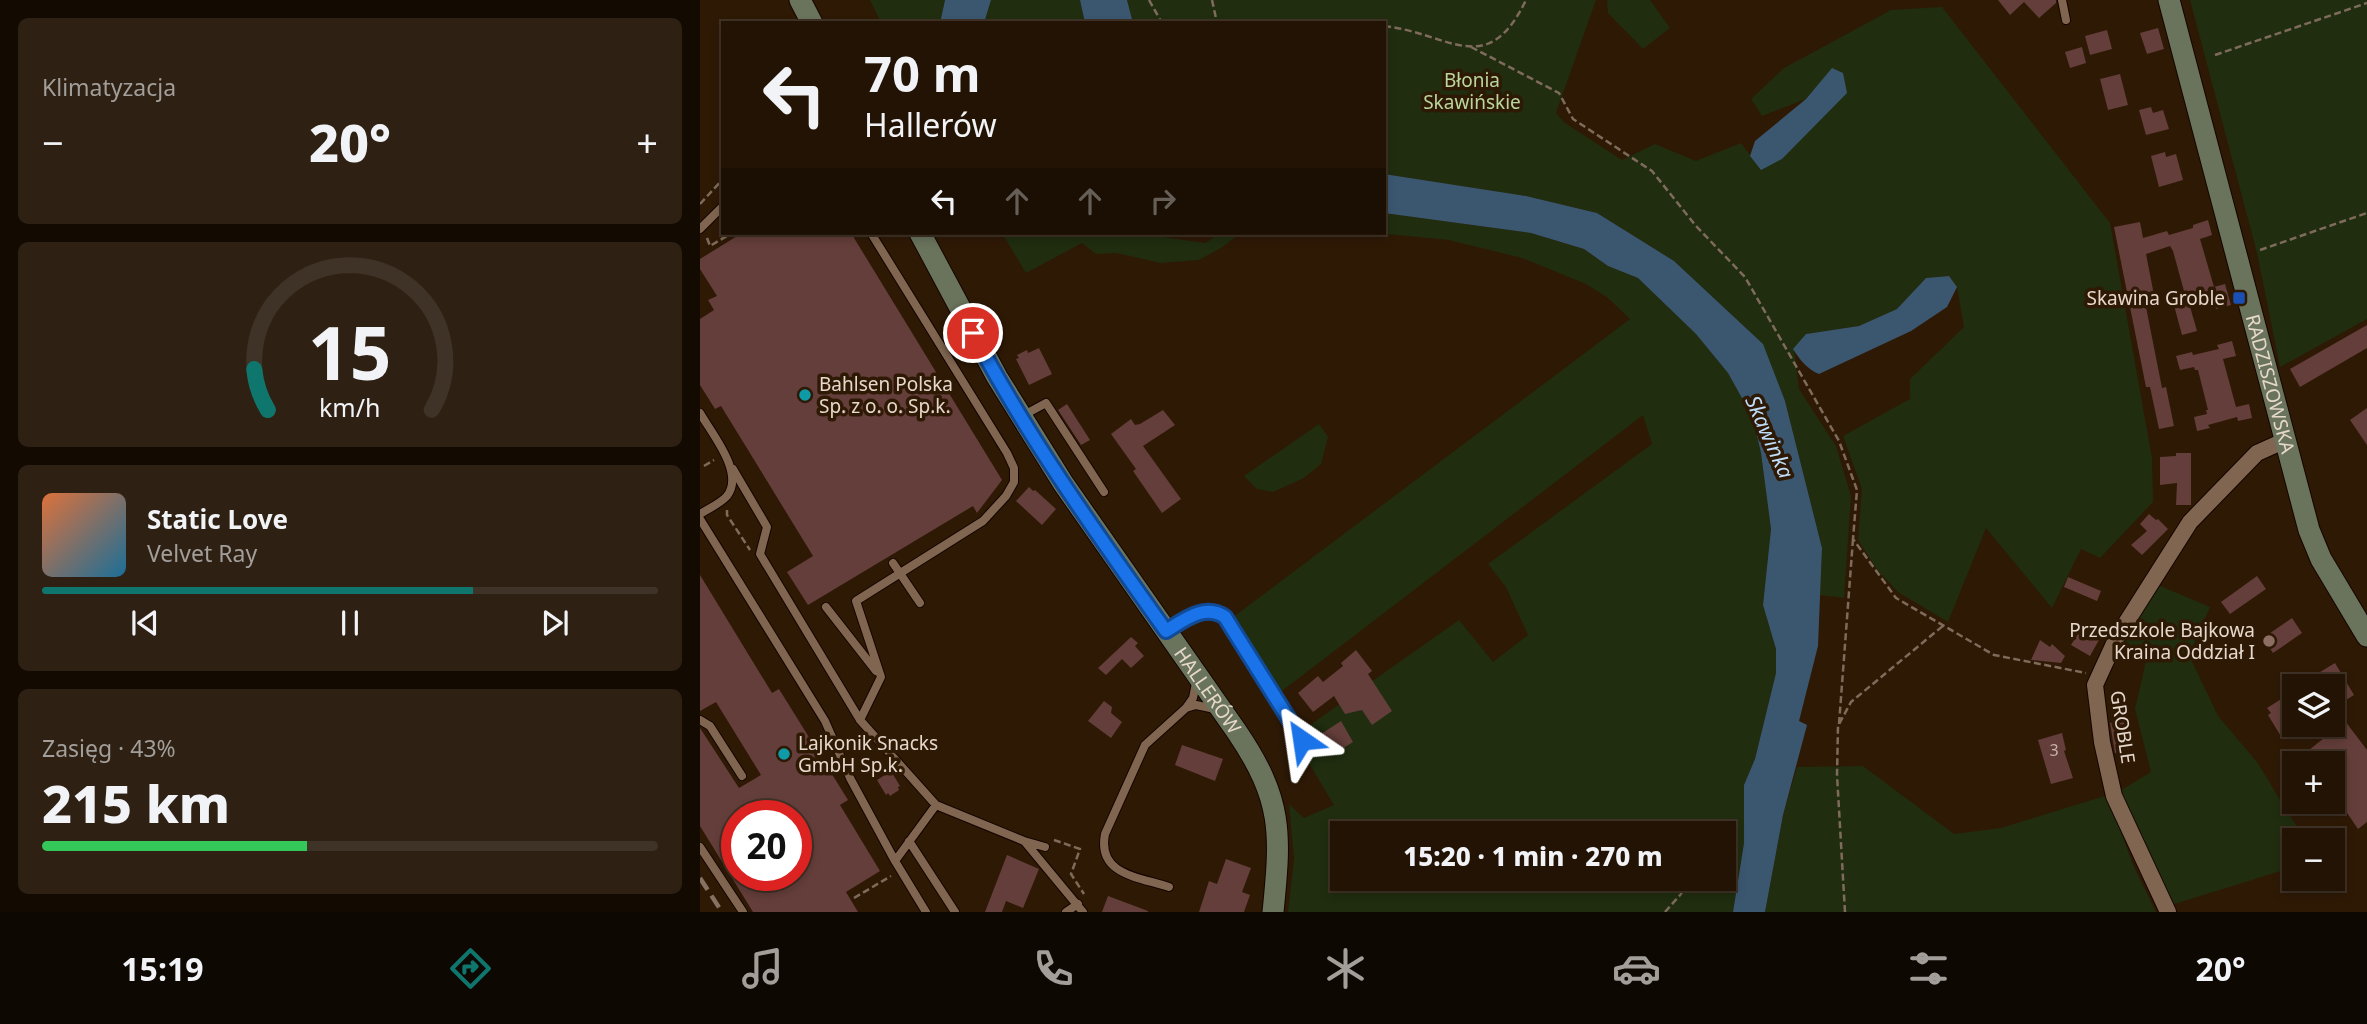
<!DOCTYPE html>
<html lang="pl">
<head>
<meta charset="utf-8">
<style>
	:root { --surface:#221304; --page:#2e2013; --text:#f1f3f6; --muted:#a29e9a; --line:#3f3226; --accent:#0f766e }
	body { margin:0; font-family:"Noto Sans",sans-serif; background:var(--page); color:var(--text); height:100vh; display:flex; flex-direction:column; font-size:26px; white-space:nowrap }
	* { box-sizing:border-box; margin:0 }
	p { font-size:23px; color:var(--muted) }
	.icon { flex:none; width:38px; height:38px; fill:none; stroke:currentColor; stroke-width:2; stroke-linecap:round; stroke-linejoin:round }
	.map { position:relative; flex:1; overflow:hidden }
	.panel { display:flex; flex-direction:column; gap:18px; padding:18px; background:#130a02; width:700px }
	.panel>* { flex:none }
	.banner { position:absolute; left:21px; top:21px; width:665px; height:214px; border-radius:0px; box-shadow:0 4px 10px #0003,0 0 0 2px var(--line); background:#221304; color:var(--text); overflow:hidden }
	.controls { position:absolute; left:1582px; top:674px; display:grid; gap:14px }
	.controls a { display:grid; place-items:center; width:63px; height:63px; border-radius:0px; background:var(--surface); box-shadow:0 4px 10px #0003,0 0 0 2px var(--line); font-size:35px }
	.speed { position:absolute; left:21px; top:800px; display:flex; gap:14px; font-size:35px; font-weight:700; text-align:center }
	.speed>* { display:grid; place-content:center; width:91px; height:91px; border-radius:50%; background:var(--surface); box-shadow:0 4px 10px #0003,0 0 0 2px var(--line); line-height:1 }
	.speed .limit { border:10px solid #d22; background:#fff; color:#111 }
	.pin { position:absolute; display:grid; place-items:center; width:60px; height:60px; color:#fff; margin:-30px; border:4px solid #fff; border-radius:50%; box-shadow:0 2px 7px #0007 }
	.me { position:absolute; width:77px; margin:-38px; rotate:328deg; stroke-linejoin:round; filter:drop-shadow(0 0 5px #0008) }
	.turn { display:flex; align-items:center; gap:24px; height:147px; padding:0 28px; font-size:32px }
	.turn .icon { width:91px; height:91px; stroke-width:2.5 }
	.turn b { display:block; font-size:49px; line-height:60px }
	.lanes { display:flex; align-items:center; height:66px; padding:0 28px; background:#0003; justify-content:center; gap:35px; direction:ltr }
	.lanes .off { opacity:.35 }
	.big { font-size:52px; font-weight:800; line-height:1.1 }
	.panel .tile { flex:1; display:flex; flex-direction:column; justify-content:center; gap:10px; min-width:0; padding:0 24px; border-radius:10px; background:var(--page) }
	.panel .dial { align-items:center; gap:0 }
	.dial svg { height:182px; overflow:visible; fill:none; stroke:var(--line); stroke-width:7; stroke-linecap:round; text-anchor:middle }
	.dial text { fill:var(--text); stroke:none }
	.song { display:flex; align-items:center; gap:21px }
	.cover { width:84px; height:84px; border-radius:10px; background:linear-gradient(135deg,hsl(20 70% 55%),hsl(200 70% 35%)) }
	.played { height:7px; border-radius:4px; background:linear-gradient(90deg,var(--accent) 70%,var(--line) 70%) }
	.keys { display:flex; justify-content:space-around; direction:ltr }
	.heat { display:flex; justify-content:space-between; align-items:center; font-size:38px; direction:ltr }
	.charge { height:10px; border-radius:5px; background:linear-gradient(90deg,#34c759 43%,var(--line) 0) }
	.trip { position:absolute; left:630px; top:821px; width:406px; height:70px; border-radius:0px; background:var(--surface); box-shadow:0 4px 10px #0003,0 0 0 2px var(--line); font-weight:800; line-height:70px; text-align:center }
	.tab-bar { display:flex; height:112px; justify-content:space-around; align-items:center; background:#0e0802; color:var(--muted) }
	.tab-bar .icon { width:49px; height:49px }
	.tab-bar .on { color:var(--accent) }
	.tab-bar b { font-size:32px; color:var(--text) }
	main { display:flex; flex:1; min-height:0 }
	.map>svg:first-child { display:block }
</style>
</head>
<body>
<main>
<section class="panel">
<div class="tile"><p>Klimatyzacja</p>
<div class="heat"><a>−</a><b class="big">20°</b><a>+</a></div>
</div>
<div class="tile dial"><svg viewBox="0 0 100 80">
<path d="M14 69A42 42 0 1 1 86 69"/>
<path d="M14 69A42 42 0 0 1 8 51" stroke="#0f766e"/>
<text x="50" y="56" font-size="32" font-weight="700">15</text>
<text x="50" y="72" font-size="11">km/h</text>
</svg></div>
<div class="tile">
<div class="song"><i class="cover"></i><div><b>Static Love</b><p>Velvet Ray</p></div></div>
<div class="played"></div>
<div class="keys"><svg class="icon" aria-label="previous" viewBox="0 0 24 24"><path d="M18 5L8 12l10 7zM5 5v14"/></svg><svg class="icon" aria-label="pause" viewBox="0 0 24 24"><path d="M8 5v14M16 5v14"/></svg><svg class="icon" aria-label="next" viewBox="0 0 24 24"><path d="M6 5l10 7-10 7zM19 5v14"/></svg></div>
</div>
<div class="tile"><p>Zasięg · 43%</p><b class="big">215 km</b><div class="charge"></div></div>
</section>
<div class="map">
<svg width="1667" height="912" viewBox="0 0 1667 912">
	<rect width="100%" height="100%" fill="#2e1905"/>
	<path fill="#202d0f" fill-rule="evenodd" d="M170,0h75l-5,23h-59z
		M291,0h89l5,23h-101z
		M427,0h469l-40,113 9,10 57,37 33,-16 41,17 45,-18 20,27 71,-101 -26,30 -44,17 -11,-17 33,-31 107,-58 51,-3 168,216 42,235 1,44 -53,56 -19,-9 -29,59 -66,-80 -38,94 -50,-30 -20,-21 -20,-31 4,-51 -19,-53 67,-37v-20l54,-52 -7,-40 -8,-11 -23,2 -29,31 -38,17 -53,8 -12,15 5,40 37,57 15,50 -7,102 -24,-3 2,-47 -37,-147 -22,-56 -28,-27 -61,-57 -77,-48 -71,-17 -142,-22v-151h-251z
		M907,0h43l20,28 -27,21 -35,-36z
		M1490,0h177v319l-87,48 -23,-114z
		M684,213l147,20 53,16 24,17 30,12 58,56 32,39 26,46 7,34 10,76 -8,76 13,44v24l-21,86 -11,26v58l-11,69h-445l6,-53 -5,-55 15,14 30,-13 -41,-68 166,-117 34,42 35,-27 -22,-48 -18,-23 164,-120 -9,-29 -365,279 -46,-76 398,-299 -22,-21 -22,-14 -64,-26 -73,-18 -73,-7h8zM642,833h382v45h-382z
		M302,233h133l70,10 16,-10h20l-20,15 -22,12 -38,3 -45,-10 -20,1 -14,-11 -56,30z
		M619,424l9,13 -7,27 -17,14 -31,14 -16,-3 -13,-13z
		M1458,585l52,22 -21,48 29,61 39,46 48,78h-11v27l-123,38 -53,-113 33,-20 -16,-63 11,-48 -27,-9 7,-17z
		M1163,766l91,68 47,-6 107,-33 25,70 23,47h-391l18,-97 14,-48z"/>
	<path fill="#3b5770" d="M245,0h46l-7,23h-44z
		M380,0h47l6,23h-48z
		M1132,68l11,5 4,20 -65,66 -21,11 -11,-14 5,-15 51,-42z
		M684,174l142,22 71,17 77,48 89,83 22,57 37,147 -4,98 -19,75 8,4 -24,90 -18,97h-32l11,-69v-58l11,-26 21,-86v-24l-13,-44 8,-76 -10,-76 -8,-35 -25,-45 -32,-39 -58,-56 -30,-12 -24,-17 -53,-16 -147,-20z
		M1249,276l8,11 -10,20 -36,24 -92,43c-12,-5 -19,-14 -26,-25l13,-15 53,-8 38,-17 29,-31z"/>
	<path fill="#643e3a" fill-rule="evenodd" d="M1298,0h58v3l-17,15 -15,-16 -14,13z
		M1458,28l6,21 -17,5 -7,-21z
		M1407,30l5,19 -22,6 -5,-19z
		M1382,47l4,16 -16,5 -5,-16z
		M1420,74l8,31 -20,5 -8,-31z
		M1451,107l2,6 10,-3 6,19 -23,6 -7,-25z
		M1465,152l1,5 10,-3 7,26 -24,7 -8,-31z
		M1508,220l4,15 -12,4 14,48 11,-3 6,21 -15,4 -3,-12 -24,6 8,28 -15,4 -10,-37 11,-3 1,-4 -11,-40 -3,-5 -24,8 9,46 -10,2 17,86 4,-1 8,39 -15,3 -9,-42h-4l-32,-160 26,-5 3,16 24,-7 2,4 24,-7v-3z
		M42,233h109l151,247 -25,33 -4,-7 -165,99 -21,-33 26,-16 -92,-150 -6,3 -15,-24v-66l14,-9 -6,-10 9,-4 -17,-27v-10z
		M1667,325v23l-67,39 -10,-18z
		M1532,341l4,15 -13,3 13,48 13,-3 3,14 -14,3 -1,-4 -29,8 2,3 -13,3 -3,-14 13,-3 -1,-4h2l-10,-40h-3l-1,-3 -14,3 -4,-14 16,-4 1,3 26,-6 -2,-4z
		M339,348l13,26 -23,11 -13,-26 3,-1 -2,-3 10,-5 1,3z
		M367,404l23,36 -9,5 -23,-35z
		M1667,408v37l-17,-25z
		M463,410l12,15 -32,21 38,53 -19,14 -29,-42 3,-2 -25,-35 20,-15 4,6 5,-1z
		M1476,453h15v52h-15l1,-22 -17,2v-28l16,-1z
		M329,487l4,4 2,-1 21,19 -14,16 -26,-24z
		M1449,514l7,6 2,-1 10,10 -26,26 -11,-10 16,-14 -7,-7z
		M0,575l72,118 7,-4 69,111 -8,5 40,66 -34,21 12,20h-105l-53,-86v-98l39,60 22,-13 -45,-73 -16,9zM37,816h59v59h-59z
		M1557,576l9,13 -36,25 -9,-12z
		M1368,577l33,14 -4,10 -33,-14z
		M1592,618l10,15 -29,20 -10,-15z
		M1381,629l18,11 -9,16 -19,-11z
		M431,637l7,6 -3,3 9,10 -13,12 -9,-9 -16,16 -8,-7z
		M1340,640l10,7 2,-3 13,12 -4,7 -30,-3z
		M656,650l16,21 -4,3 24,37 -20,14 -10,-15 -17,4 -11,-18 -21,16 -15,-19 20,-17 5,6 20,-16 -2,-3z
		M1635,663l19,32 -21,13v-22h-36z
		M1594,691v33h16l-23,15 -2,-3 -3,2 -14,-23 3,-2 -4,-5z
		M404,701l8,6 -1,6 11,9 -11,16 -23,-17z
		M1426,719l8,29 -19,5 -5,-30z
		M641,721l12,21 -19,12 -13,-20z
		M1645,721l22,29v72l-9,7 -25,-37v-29h-40z
		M1362,733l4,17 -2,1 9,27 -22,6 -13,-44z
		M482,745l41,14 -8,22 -40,-16z
		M191,771l9,15 -2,1 1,3 -9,6 -2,-3 -2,2 -9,-15z
		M307,855l32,14 -16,39 -17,-7 -4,11h-17z
		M526,859l25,9 -9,24 8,3 -6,17h-45l10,-31 8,3z
		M408,896l40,15v1h-46z"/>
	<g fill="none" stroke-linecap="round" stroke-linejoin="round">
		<g stroke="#150400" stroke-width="10">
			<path id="lane" d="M1362,0l4,20
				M0,229l23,-23
				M0,413c12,21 45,60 27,83 -6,7 -19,13 -27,18
				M324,415l22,-12 58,89
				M33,469l34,58 -7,27 100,166 76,85
				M0,519l125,202 25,57 45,83 31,51
				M193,563l27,40
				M126,607l50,64
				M468,629c18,-10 38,-26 57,-12l77,123
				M496,683l-3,15 -7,10 10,-3 19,4
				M0,720l10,6 32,50
				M160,720l21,-43 -25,-76 127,-80 23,-25 8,-14v-14l-7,-15 -136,-220
				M209,841l46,71
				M325,842l58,70
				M0,847l43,65
				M195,861l41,-56 88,36 21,6
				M469,887c-30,-10 -72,-12 -64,-53l40,-89 41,-37
				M366,912l12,-8"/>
		</g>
		<g stroke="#150400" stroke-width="18">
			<path id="street" d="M1468,912l-54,-116 -12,-54 -7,-57 22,-48 73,-115 67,-69 29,-13"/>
		</g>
		<g stroke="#150400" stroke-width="23">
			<g id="secondary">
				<path d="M100,0l12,23"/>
				<path id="s1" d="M1469,0l140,530 12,29 46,77"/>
				<path id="s2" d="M220,233l77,144 66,106 174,249c46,68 44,101 36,180"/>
			</g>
		</g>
		<path stroke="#7e6b5b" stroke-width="2.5" stroke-dasharray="7 3.5" stroke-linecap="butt" d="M449,0l13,23
			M512,0l5,23
			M684,26c65,7 103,55 142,-26
			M771,47l88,46 14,26 79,52 44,55 49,51 94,164 18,49 -4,49 43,59 98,57 92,18
			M1515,55l152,-52
			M0,204l23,-25
			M7,238l3,8 22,-13
			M1560,250l107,-37
			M4,466l10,-6
			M27,510v5l23,35
			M1139,724l14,-185
			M159,772l22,-12
			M1001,821v12
			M354,840l26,9 -9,25 13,20
			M154,898l37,-22
			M965,912l16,-18 5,-16
			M1145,912l-8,-137 1,-49 13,-24 93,-77"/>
		<use href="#lane" stroke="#806650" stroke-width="8"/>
		<use href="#street" stroke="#806650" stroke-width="16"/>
		<use href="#secondary" stroke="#6a745c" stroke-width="21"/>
		<path stroke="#857262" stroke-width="4.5" stroke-dasharray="14 7" stroke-linecap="butt" d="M0,878l22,34"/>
	</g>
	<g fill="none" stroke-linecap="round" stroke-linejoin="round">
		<g stroke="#114b97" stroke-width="18">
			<path id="route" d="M273,333c55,105 124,201 193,298 18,-11 39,-28 59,-14l77,123"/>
		</g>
		<use href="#route" stroke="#1a73e8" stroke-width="12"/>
	</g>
	<rect fill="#1a4fb4" stroke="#2e1905" stroke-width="2.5" x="1532" y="291" width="14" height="14" rx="3.5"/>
	<g fill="#0f9aa8" stroke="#2e1905" stroke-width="2.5">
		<circle cx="105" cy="395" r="7"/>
		<circle cx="84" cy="754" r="7"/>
	</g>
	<circle fill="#8d6e63" stroke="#2e1905" stroke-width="2.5" cx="1569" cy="641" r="7"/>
	<g text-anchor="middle" stroke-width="7" stroke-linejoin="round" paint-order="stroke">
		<g font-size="16" fill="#c6b2a8">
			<text x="1354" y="756">3</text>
		</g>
		<g font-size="19" fill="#bad69c" stroke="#2e1905">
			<text x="772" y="87">Błonia<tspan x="772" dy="22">Skawińskie</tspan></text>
		</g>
		<g font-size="19" fill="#e7d8cc" stroke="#2e1905" text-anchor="end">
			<text x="1525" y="305">Skawina Groble</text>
			<text x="119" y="391" text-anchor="start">Bahlsen Polska<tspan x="119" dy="22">Sp. z o. o. Sp.k.</tspan></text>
			<text x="1555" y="637">Przedszkole Bajkowa<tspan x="1555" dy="22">Kraina Oddział I</tspan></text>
			<text x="98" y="750" text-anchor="start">Lajkonik Snacks<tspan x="98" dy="22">GmbH Sp.k.</tspan></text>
		</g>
		<g font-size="19" fill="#e7d8cc" stroke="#2e1905">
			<text dy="7" stroke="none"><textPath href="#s1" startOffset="397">RADZISZOWSKA</textPath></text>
			<text dy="7" stroke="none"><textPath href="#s2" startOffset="541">HALLERÓW</textPath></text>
			<text transform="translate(1423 727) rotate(81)" y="7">GROBLE</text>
		</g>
		<g font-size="21" font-style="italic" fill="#beddf8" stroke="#2e1905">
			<text transform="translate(1069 437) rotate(66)" y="7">Skawinka</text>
		</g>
	</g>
</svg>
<div class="controls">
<a><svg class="icon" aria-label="layers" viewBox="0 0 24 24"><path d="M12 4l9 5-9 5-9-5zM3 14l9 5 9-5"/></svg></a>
<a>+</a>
<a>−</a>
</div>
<div class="speed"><div class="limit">20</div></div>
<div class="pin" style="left:273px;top:333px;background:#d93025"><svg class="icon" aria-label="arrive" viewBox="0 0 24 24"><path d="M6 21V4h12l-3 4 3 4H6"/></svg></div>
<svg class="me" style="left:602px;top:740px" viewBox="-20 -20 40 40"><path d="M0-17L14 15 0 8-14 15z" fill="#1a73e8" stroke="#fff" stroke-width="4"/></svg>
<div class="trip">15:20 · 1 min · 270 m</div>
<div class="banner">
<div class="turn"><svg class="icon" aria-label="left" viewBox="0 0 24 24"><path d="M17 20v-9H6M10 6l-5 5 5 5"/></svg><div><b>70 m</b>Hallerów</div></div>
<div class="lanes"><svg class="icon" aria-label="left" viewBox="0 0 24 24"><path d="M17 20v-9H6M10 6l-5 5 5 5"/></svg><svg class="icon off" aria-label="ahead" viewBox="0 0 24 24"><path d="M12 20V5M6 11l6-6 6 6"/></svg><svg class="icon off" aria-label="ahead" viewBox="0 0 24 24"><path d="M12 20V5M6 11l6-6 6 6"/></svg><svg class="icon off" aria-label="right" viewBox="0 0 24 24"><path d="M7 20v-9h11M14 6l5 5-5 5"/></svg></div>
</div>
</div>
</main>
<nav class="tab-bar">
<b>15:19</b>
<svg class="icon on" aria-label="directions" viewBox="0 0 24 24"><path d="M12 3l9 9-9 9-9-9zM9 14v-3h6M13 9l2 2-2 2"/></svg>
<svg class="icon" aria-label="music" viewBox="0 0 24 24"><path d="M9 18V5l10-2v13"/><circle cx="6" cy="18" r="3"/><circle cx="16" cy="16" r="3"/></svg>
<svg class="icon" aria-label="phone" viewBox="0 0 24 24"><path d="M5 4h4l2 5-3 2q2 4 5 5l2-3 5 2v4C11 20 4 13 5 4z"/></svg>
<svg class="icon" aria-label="climate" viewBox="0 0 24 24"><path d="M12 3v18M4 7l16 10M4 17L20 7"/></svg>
<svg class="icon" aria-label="car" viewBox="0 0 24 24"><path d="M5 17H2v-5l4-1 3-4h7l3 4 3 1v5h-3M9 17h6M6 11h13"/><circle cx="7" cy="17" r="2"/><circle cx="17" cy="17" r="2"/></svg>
<svg class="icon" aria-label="filters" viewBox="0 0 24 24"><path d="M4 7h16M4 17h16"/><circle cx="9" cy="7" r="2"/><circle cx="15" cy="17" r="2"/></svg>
<b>20°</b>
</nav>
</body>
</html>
